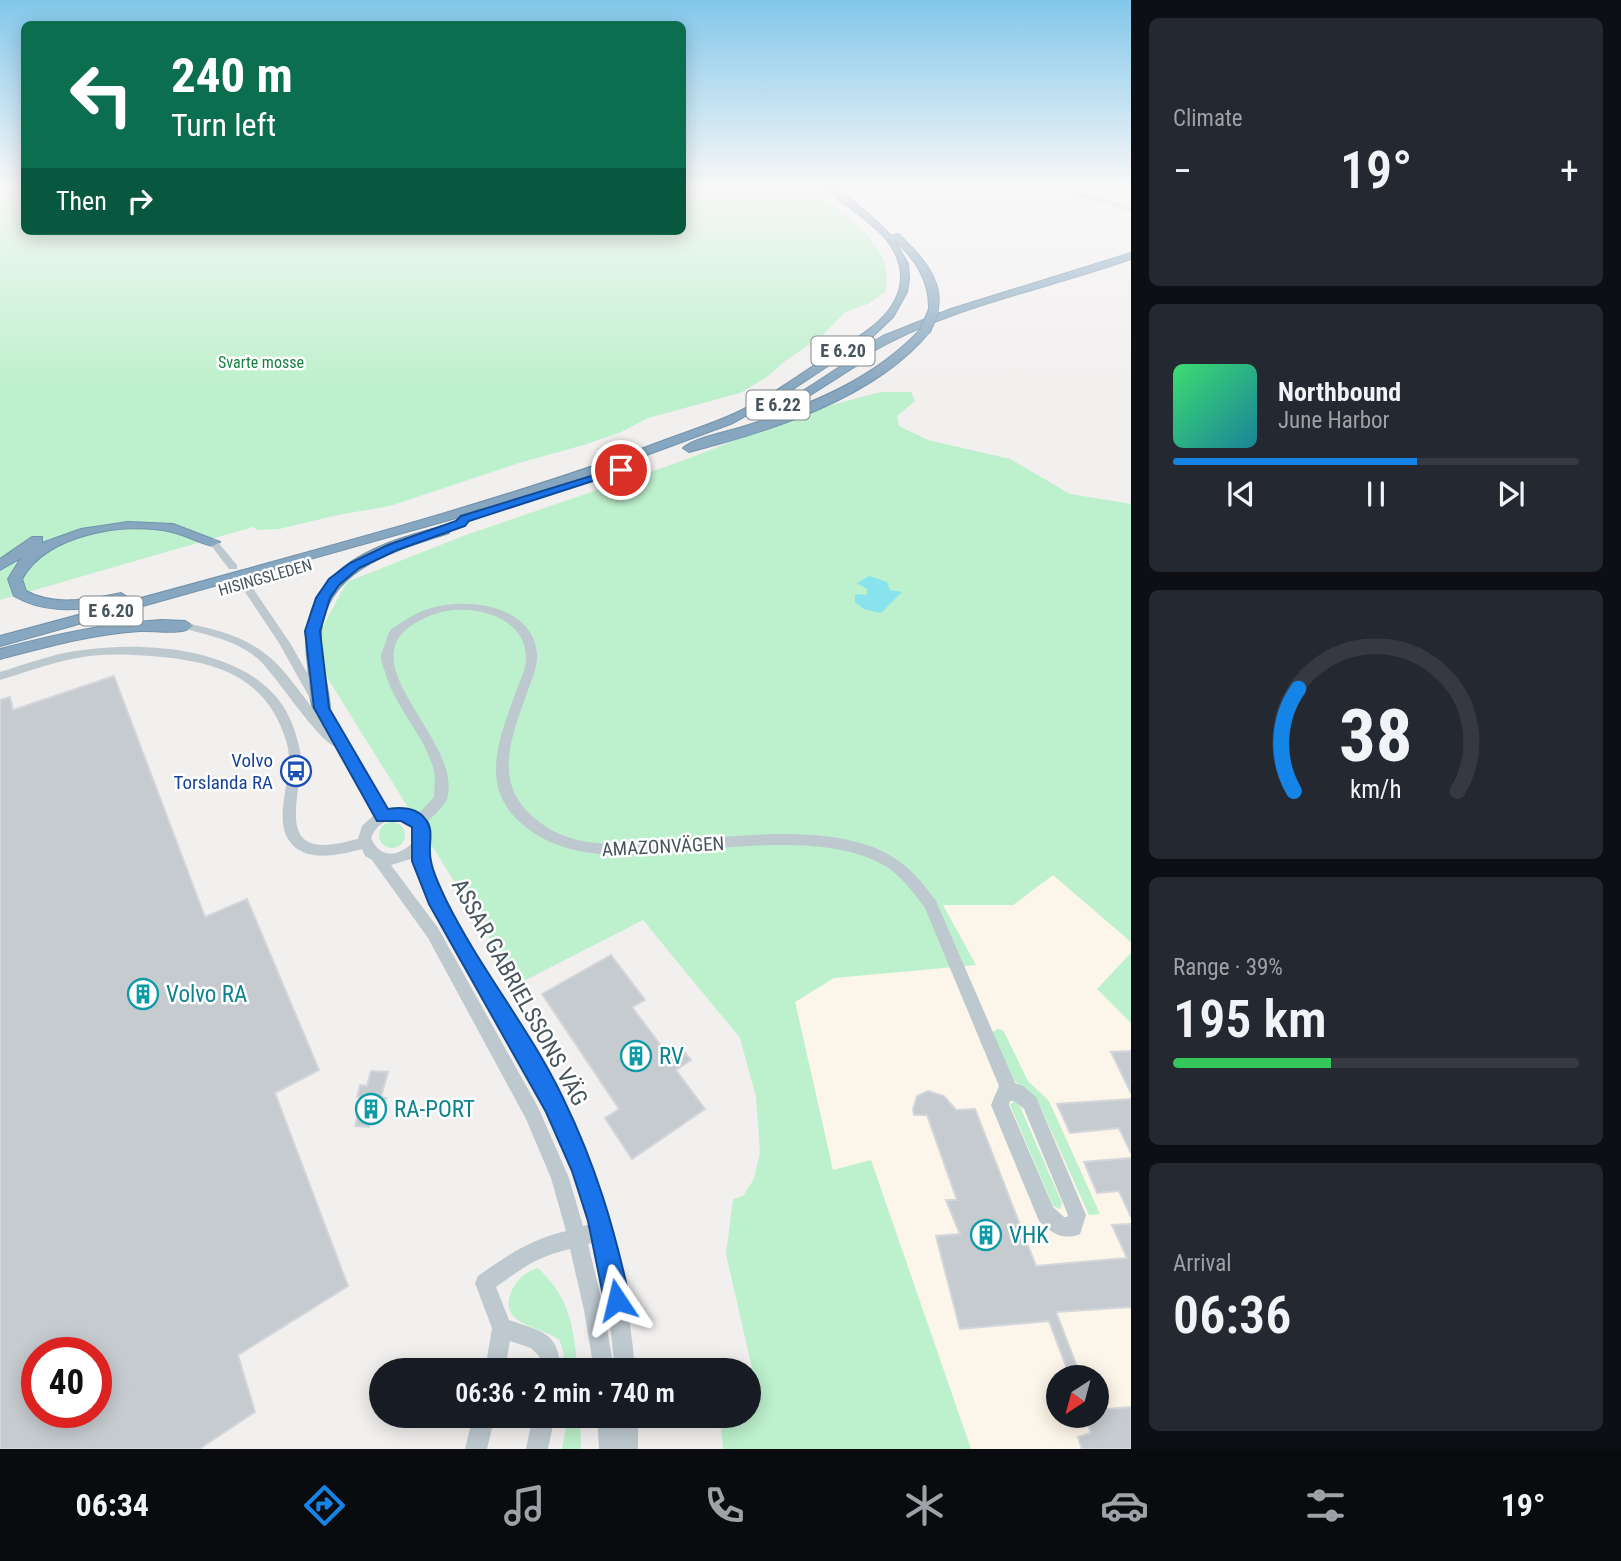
<!DOCTYPE html>
<html lang="en">
<head>
<meta charset="utf-8">
<style>
	:root { --surface:#171b24; --page:#242831; --text:#f1f3f6; --muted:#9ea1a6; --line:#363941; --accent:#1484e7 }
	body { margin:0; font-family:"Roboto Condensed",sans-serif; background:var(--page); color:var(--text); height:100vh; display:flex; flex-direction:column; font-size:26px; white-space:nowrap }
	* { box-sizing:border-box; margin:0 }
	p { font-size:23px; color:var(--muted) }
	.icon { flex:none; width:38px; height:38px; fill:none; stroke:currentColor; stroke-width:2; stroke-linecap:round; stroke-linejoin:round }
	.map { position:relative; flex:1; overflow:hidden }
	.sheet { display:flex; flex-direction:column; gap:18px; padding:18px; background:#0d0f14; width:490px }
	.sheet>* { flex:none }
	.top-card { position:absolute; left:21px; top:21px; width:665px; height:214px; border-radius:10px; box-shadow:0 4px 18px #0003; background:#0b6e4f; color:#fff; overflow:hidden }
	.needle { width:46px; rotate:216deg }
	.tools { position:absolute; left:1046px; top:1365px; display:grid; gap:14px }
	.tools a { display:grid; place-items:center; width:63px; height:63px; border-radius:50%; background:var(--surface); box-shadow:0 4px 18px #0003; font-size:35px }
	.speed { position:absolute; left:21px; top:1337px; display:flex; gap:14px; font-size:35px; font-weight:700; text-align:center }
	.speed>* { display:grid; place-content:center; width:91px; height:91px; border-radius:50%; background:var(--surface); box-shadow:0 4px 18px #0003; line-height:1 }
	.speed .limit { border:10px solid #d22; background:#fff; color:#111 }
	.pin { position:absolute; display:grid; place-items:center; width:60px; height:60px; color:#fff; margin:-30px; border:4px solid #fff; border-radius:50%; box-shadow:0 2px 7px #0007 }
	.me { position:absolute; width:77px; margin:-38px; rotate:350deg; stroke-linejoin:round; filter:drop-shadow(0 0 5px #0008) }
	.turn { display:flex; align-items:center; gap:24px; height:147px; padding:0 35px; font-size:32px }
	.turn .icon { width:91px; height:91px; stroke-width:2.5 }
	.turn b { display:block; font-size:49px; line-height:60px }
	.then { display:flex; align-items:center; height:66px; padding:0 35px; background:#0003; gap:14px; font-size:26px }
	.big { font-size:52px; font-weight:600; line-height:1.1 }
	.sheet .card { flex:1; display:flex; flex-direction:column; justify-content:center; gap:10px; min-width:0; padding:0 24px; border-radius:10px; background:var(--page) }
	.sheet .dial { align-items:center; gap:0 }
	.dial svg { height:182px; overflow:visible; fill:none; stroke:var(--line); stroke-width:7; stroke-linecap:round; text-anchor:middle }
	.dial text { fill:var(--text); stroke:none }
	.song { display:flex; align-items:center; gap:21px }
	.cover { width:84px; height:84px; border-radius:10px; background:linear-gradient(135deg,hsl(140 70% 55%),hsl(190 70% 35%)) }
	.played { height:7px; border-radius:4px; background:linear-gradient(90deg,var(--accent) 60%,var(--line) 60%) }
	.keys { display:flex; justify-content:space-around; direction:ltr }
	.heat { display:flex; justify-content:space-between; align-items:center; font-size:38px; direction:ltr }
	.charge { height:10px; border-radius:5px; background:linear-gradient(90deg,#34c759 39%,var(--line) 0) }
	.trip { position:absolute; left:369px; top:1358px; width:392px; height:70px; border-radius:35px; background:var(--surface); box-shadow:0 4px 18px #0003; font-weight:600; line-height:70px; text-align:center }
	.dock { display:flex; height:112px; justify-content:space-around; align-items:center; background:#090b0e; color:var(--muted) }
	.dock .icon { width:49px; height:49px }
	.dock .selected { color:var(--accent) }
	.dock b { font-size:32px; color:var(--text) }
	main { display:flex; flex:1; min-height:0 }
	.map>svg:first-child { display:block }
</style>
</head>
<body>
<main>
<div class="map">
<svg width="1131" height="1449" viewBox="0 0 1131 1449">
	<rect width="100%" height="100%" fill="#f2efef"/>
	<path fill="#fcf5e9" fill-rule="evenodd" d="M1053,875l78,67v11l-34,36 34,34v426h-160l-100,-289 -38,10 -38,-168 38,-24 143,-13 -34,-61 71,1zM1059,1377h38v39h-38z"/>
	<path fill="#bdf0cc" d="M0,185h24v46h658l1,-46h125c32,28 90,59 77,107l-17,12 -23,8 -24,25 -36,24 -18,16 -27,16 -92,25 -27,14 -34,12 -68,19 -129,43 -52,9 -59,14 -22,1 -4,-3 -253,73z
		M881,392h30l4,9 -18,15 2,10 29,14 82,19 60,35 61,10v438l-78,-67 -40,30h-70l33,60 -142,13 -39,24 38,168 38,-10 100,289h-248l-3,-33h29v-32l6,-3 -29,-127 7,-55 10,-3 11,-17 6,-27 -4,-55 -16,-59 -97,-118 -125,64 -208,-334 37,-68 116,-46 219,-75 130,-51z
		M379 835a13 13 0 1 1 26 0a13 13 0 1 1-26 0Z
		M1131,953v70l-34,-34z
		M997,1029l6,1 25,51 21,20 51,113 -11,1 -48,-107 -11,-15 -18,-14 -20,-46z
		M1014,1101l5,3 43,99 -2,6 -7,-3 -43,-101z
		M538,1268c33,31 35,59 40,102l-17,-7 3,-8 -4,-14c-18,-16 -66,-14 -47,-53 6,-10 14,-17 25,-20z
		M568,1416h12l1,33h-19z"/>
	<path fill="#89e3ee" d="M869,576l18,6 3,8 12,2 -21,21 -17,-4 -9,-7v-8l12,1v-6l-10,-6z"/>
	<path fill="#c6cbcf" stroke="#d3d6db" stroke-width="2" fill-rule="evenodd" d="M114,676l91,241 42,-18 72,171 -44,23 73,193 -110,69 17,57 -56,37h-199v-749l10,-3 3,13zM37,1353h59v59h-59z
		M611,955l34,45 -13,7 33,44 8,-5 5,6 4,-3 9,11 -15,10 29,39 -73,50 -27,-41 14,-9 -77,-115z
		M1131,1051v42l-20,-41z
		M371,1071l17,1 -7,25 5,1 -6,23 -9,-2 -2,8 -14,-1 7,-29h-5l3,-12 7,1z
		M928,1091l16,5 12,14 19,-1 61,157 91,-8 -15,-33 19,-1v83l-75,5 25,65h-11l-21,-56 -89,8 -24,-93 24,-2 -14,-34h11l-30,-85h-13l-1,-6 4,-13z
		M1131,1099v54l-12,-25 -49,5 -13,-29z
		M1131,1158v59l-12,-26 -22,2 -13,-31z
		M1131,1407v42h-49l-4,-12 13,-4 -7,-17h13v-6z"/>
	<g fill="none" stroke-linecap="round" stroke-linejoin="round">
		<g stroke="#7192ab" stroke-width="2">
			<path id="highway" d="M819,185c20,0 58,36 72,51l7,-2c21,19 48,48 39,78l-8,-2c1,-30 -14,-51 -35,-71l14,25 1,15 -2,13 -14,25 -20,19 -80,53 -60,34 -138,51 -121,39 -474,133v-10c134,-36 268,-72 401,-110 86,-25 172,-51 256,-83 26,-10 53,-18 79,-30 33,-16 64,-38 95,-59 28,-17 68,-38 70,-75 1,-46 -53,-69 -82,-94z
				M1131,253v6c-87,31 -181,47 -261,94v4l-77,49 -10,-2 69,-45 -1,-4 32,-19 68,-27z
				M921,329l9,2c-54,67 -160,100 -241,121l-6,-4c13,-11 48,-17 66,-23 65,-22 125,-46 172,-96z
				M128,522l45,2 47,18 -7,4c-14,-3 -27,-11 -41,-14 -46,-11 -126,2 -150,47l4,12c29,16 64,8 95,2l8,5c-7,6 -18,6 -27,8 -31,5 -60,6 -88,-10l-6,-17 13,-21 -21,12v-11l32,-22h10v6l39,-14z
				M444,526l5,1v6c-52,17 -123,35 -128,99 -2,26 7,51 9,76l-3,4h-12c-7,-12 -5,-33 -7,-47 -14,-92 61,-120 136,-139z
				M162,620l23,1 8,5c-10,10 -39,4 -53,5 -48,3 -94,16 -140,28v-10c53,-14 106,-26 162,-29z"/>
		</g>
		<path fill="#bdc8cf" fill-rule="evenodd" d="M1041,185h9l81,22v4z
			M213,539l3,1 21,25v4h-8l-19,-25 -2,-2z
			M246,583l4,1 40,59 96,167 12,-2 20,6 16,-17c0,-8 2,-18 0,-26 -9,-36 -39,-63 -49,-99 -1,-4 -4,-11 -4,-15 0,-4 3,-11 5,-15 1,-5 2,-10 7,-14 9,-6 21,-14 32,-18 37,-14 108,-7 112,44 1,12 -5,24 -9,36 -18,51 -39,99 17,136 30,20 67,19 102,17 72,-4 193,-26 253,19 15,11 25,24 36,39l79,182 8,3 13,11 50,118 -6,19c-18,7 -28,-1 -41,-13l-48,-116 8,-19 -74,-178c-10,-14 -21,-28 -35,-39 -57,-40 -173,-19 -240,-15 -36,2 -75,2 -108,-16 -62,-36 -50,-81 -29,-138 4,-13 12,-27 13,-40 2,-46 -60,-59 -94,-45 -102,39 33,121 15,184 -3,8 -15,18 -21,24 4,11 1,20 2,31 1,12 6,25 11,36 26,58 66,108 98,164 56,98 89,203 98,316h-20l-9,-82 -10,-46 -8,2 16,66 10,60h-20l-10,-60 -14,-61c-34,8 -46,18 -74,38l13,33c33,12 49,11 52,50h-20l-2,-14 -8,-8 -21,-7 -5,29h-20l7,-42 -17,-45 3,-7c30,-21 51,-36 88,-45l-15,-53 -25,-59 -98,-181 -56,-78 -7,-4 -3,-7c-23,6 -59,15 -74,-10 -15,-25 7,-66 -1,-95 -19,-68 -71,-83 -136,-88 -26,-2 -53,-3 -79,3 -25,5 -48,14 -72,21v-8c27,-8 54,-19 83,-22 68,-10 183,-1 210,76 4,12 8,24 8,36 0,19 -10,53 -2,70 9,21 42,11 59,7l4,-13 13,-12 -38,-67c-18,-3 -61,-73 -80,-89 -22,-18 -49,-23 -76,-30l-1,-2 5,-3c35,7 67,15 93,42 16,17 29,37 44,55l-43,-77 -38,-57zM398,818l12,5 4,5 1,12c-14,16 -34,21 -44,-2 5,-13 14,-18 27,-20zM414,858c17,67 62,126 97,184 35,57 62,118 80,182l-8,2 -14,-48 -31,-71 -100,-179 -47,-63zM1010,1101h4l10,8 44,106 -1,2h-3l-11,-10 -44,-102z
			M473,1416h22l-8,33h-22z
			M533,1416h22l-7,33h-22z
			M597,1416h41v33h-39z"/>
		<use href="#highway" fill="#86a7bf" fill-rule="evenodd"/>
		<g stroke="#7192ab" stroke-width="12" stroke-linecap="butt">
			<path id="highway-bridge" d="M925,331l9,-21"/>
		</g>
		<use href="#highway-bridge" stroke="#86a7bf" stroke-width="10"/>
	</g>
	<linearGradient id="sky" x2="0" y2="1"><stop stop-color="#82c7ea"/><stop offset="0.48" stop-color="#f9f8f8"/><stop offset="1" stop-color="#f9f8f8" stop-opacity="0"/></linearGradient>
	<rect width="1131" height="388" fill="url(#sky)"/>
	<path fill="#1a73e8" stroke="#114b97" stroke-width="2" d="M617,468l10,2 -158,51 -4,5 -68,24 -38,18 -20,17 -9,13 -10,33 9,77 59,101c13,-2 29,-2 38,11 9,11 1,27 5,41 2,13 10,28 15,39 34,69 84,129 117,198 33,68 51,129 67,202l-4,9 -9,4 -9,-4 -4,-9 -16,-79 -16,-50 -26,-59 -117,-208 -17,-43v-34l-11,-6h-24l-63,-113 -9,-77 11,-33 13,-19 21,-16 38,-18 68,-24 5,-5z"/>
	<defs>
		<g id="bus-ring" transform="scale(1.575)"><circle r="9.5" fill="#fff" stroke="#1a4fb4" stroke-width="1.5"/><path d="M-5-6H5V4H4V6H2V4H-2V6H-4V4H-5ZM-3.5-4V0h7V-4ZM-3.5 1.2v1.5H-2V1.2ZM2 1.2v1.5H3.5V1.2Z" fill="#1a4fb4"/></g>
		<g id="building-ring" transform="scale(1.575)"><circle r="9.5" fill="#fff" stroke="#0f9aa8" stroke-width="1.5"/><path d="M-4-6H4V6H1V3H-1V6H-4ZM-2.5-4.3h1.7v1.8h-1.7ZM.8-4.3h1.7v1.8H.8ZM-2.5-1h1.7V.8h-1.7ZM.8-1h1.7V.8H.8Z" fill="#0f9aa8"/></g>
	</defs>
	<g fill-rule="evenodd">
		<use href="#bus-ring" x="296" y="771"/>
		<use href="#building-ring" x="143" y="994"/>
		<use href="#building-ring" x="636" y="1056"/>
		<use href="#building-ring" x="371" y="1109"/>
		<use href="#building-ring" x="986" y="1235"/>
	</g>
	<g text-anchor="middle" stroke-width="5" stroke-linejoin="round" paint-order="stroke">
		<g font-size="16" fill="#158141" stroke="#fff">
			<text x="261" y="368">Svarte mosse</text>
		</g>
		<g font-size="16" fill="#47555d" stroke="#fff">
			<text transform="translate(265 577) rotate(-16)" y="6">HISINGSLEDEN</text>
		</g>
		<g fill="#fff" stroke="#7e888e" stroke-width="2">
			<rect x="811.5" y="336.5" width="63" height="29" rx="5"/>
			<rect x="746.5" y="390.5" width="63" height="29" rx="5"/>
			<rect x="79.5" y="596.5" width="63" height="29" rx="5"/>
		</g>
		<g font-size="18" font-weight="bold" fill="#47555d">
			<text x="843" y="357">E 6.20</text>
			<text x="778" y="411">E 6.22</text>
			<text x="111" y="617">E 6.20</text>
		</g>
		<g font-size="19" fill="#164399" stroke="#fff" text-anchor="end">
			<text x="273" y="767">Volvo<tspan x="273" dy="22">Torslanda RA</tspan></text>
		</g>
		<g font-size="19" fill="#47555d" stroke="#fff">
			<text transform="translate(663 846) rotate(-3)" y="7">AMAZONVÄGEN</text>
		</g>
		<g font-size="23" fill="#47555d" stroke="#fff">
			<text transform="translate(520 992) rotate(61)" y="8">ASSAR GABRIELSSONS VÄG</text>
		</g>
		<g font-size="23" fill="#0d838f" stroke="#fff" text-anchor="start">
			<text x="166" y="1002">Volvo RA</text>
			<text x="659" y="1064">RV</text>
			<text x="394" y="1117">RA-PORT</text>
			<text x="1009" y="1243">VHK</text>
		</g>
	</g>
</svg>
<div class="tools">
<a><svg class="needle" viewBox="-14 -14 28 28"><path d="M0-13l5 13h-10z" fill="#e53935"/><path d="M0 13l5-13h-10z" fill="#9ea1a6"/></svg></a>
</div>
<div class="speed"><div class="limit">40</div></div>
<div class="pin" style="left:621px;top:470px;background:#d93025"><svg class="icon" aria-label="arrive" viewBox="0 0 24 24"><path d="M6 21V4h12l-3 4 3 4H6"/></svg></div>
<svg class="me" style="left:617px;top:1300px" viewBox="-20 -20 40 40"><path d="M0-17L14 15 0 8-14 15z" fill="#1a73e8" stroke="#fff" stroke-width="4"/></svg>
<div class="trip">06:36 · 2 min · 740 m</div>
<div class="top-card">
<div class="turn"><svg class="icon" aria-label="left" viewBox="0 0 24 24"><path d="M17 20v-9H6M10 6l-5 5 5 5"/></svg><div><b>240 m</b>Turn left</div></div>
<div class="then">Then<svg class="icon" aria-label="right" viewBox="0 0 24 24"><path d="M7 20v-9h11M14 6l5 5-5 5"/></svg></div>
</div>
</div>
<section class="sheet">
<div class="card"><p>Climate</p>
<div class="heat"><a>−</a><b class="big">19°</b><a>+</a></div>
</div>
<div class="card">
<div class="song"><i class="cover"></i><div><b>Northbound</b><p>June Harbor</p></div></div>
<div class="played"></div>
<div class="keys"><svg class="icon" aria-label="previous" viewBox="0 0 24 24"><path d="M18 5L8 12l10 7zM5 5v14"/></svg><svg class="icon" aria-label="pause" viewBox="0 0 24 24"><path d="M8 5v14M16 5v14"/></svg><svg class="icon" aria-label="next" viewBox="0 0 24 24"><path d="M6 5l10 7-10 7zM19 5v14"/></svg></div>
</div>
<div class="card dial"><svg viewBox="0 0 100 80">
<path d="M14 69A42 42 0 1 1 86 69"/>
<path d="M14 69A42 42 0 0 1 16 24" stroke="#1484e7"/>
<text x="50" y="56" font-size="32" font-weight="700">38</text>
<text x="50" y="72" font-size="11">km/h</text>
</svg></div>
<div class="card"><p>Range · 39%</p><b class="big">195 km</b><div class="charge"></div></div>
<div class="card"><p>Arrival</p><b class="big">06:36</b></div>
</section>
</main>
<nav class="dock">
<b>06:34</b>
<svg class="icon selected" aria-label="directions" viewBox="0 0 24 24"><path d="M12 3l9 9-9 9-9-9zM9 14v-3h6M13 9l2 2-2 2"/></svg>
<svg class="icon" aria-label="music" viewBox="0 0 24 24"><path d="M9 18V5l10-2v13"/><circle cx="6" cy="18" r="3"/><circle cx="16" cy="16" r="3"/></svg>
<svg class="icon" aria-label="phone" viewBox="0 0 24 24"><path d="M5 4h4l2 5-3 2q2 4 5 5l2-3 5 2v4C11 20 4 13 5 4z"/></svg>
<svg class="icon" aria-label="climate" viewBox="0 0 24 24"><path d="M12 3v18M4 7l16 10M4 17L20 7"/></svg>
<svg class="icon" aria-label="car" viewBox="0 0 24 24"><path d="M5 17H2v-5l4-1 3-4h7l3 4 3 1v5h-3M9 17h6M6 11h13"/><circle cx="7" cy="17" r="2"/><circle cx="17" cy="17" r="2"/></svg>
<svg class="icon" aria-label="filters" viewBox="0 0 24 24"><path d="M4 7h16M4 17h16"/><circle cx="9" cy="7" r="2"/><circle cx="15" cy="17" r="2"/></svg>
<b>19°</b>
</nav>
</body>
</html>
